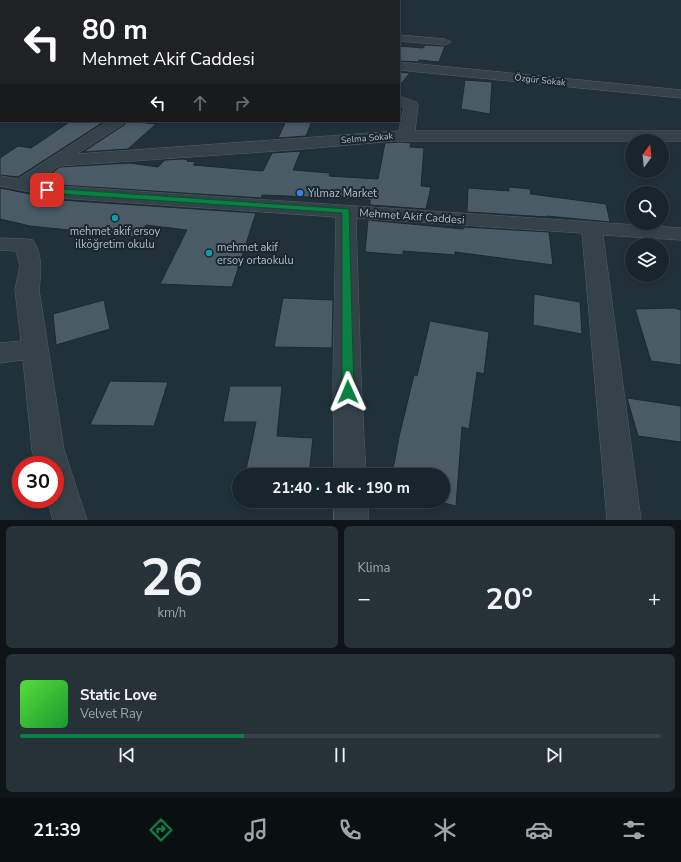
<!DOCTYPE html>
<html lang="tr">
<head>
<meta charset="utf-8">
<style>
	:root { --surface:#19252c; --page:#263138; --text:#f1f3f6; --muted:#9fa5a9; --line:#374248; --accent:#0b8043 }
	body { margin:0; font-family:"Nunito Sans",sans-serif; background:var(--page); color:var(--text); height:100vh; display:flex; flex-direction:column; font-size:15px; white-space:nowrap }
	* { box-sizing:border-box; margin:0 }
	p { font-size:13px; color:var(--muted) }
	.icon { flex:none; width:22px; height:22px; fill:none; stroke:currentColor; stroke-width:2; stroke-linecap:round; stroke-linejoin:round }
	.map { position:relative; height:520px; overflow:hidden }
	.sheet { display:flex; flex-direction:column; gap:6px; padding:6px; background:#0e1418; flex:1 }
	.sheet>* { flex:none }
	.hud { position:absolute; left:0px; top:0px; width:400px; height:122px; box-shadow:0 2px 6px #0003,0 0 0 1px var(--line); background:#202124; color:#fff; overflow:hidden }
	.needle { width:26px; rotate:15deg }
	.buttons { position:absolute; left:625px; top:134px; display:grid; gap:8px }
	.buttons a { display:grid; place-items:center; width:44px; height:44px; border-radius:50%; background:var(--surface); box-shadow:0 2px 6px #0003,0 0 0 1px var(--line); font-size:20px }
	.speed { position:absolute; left:12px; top:456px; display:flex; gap:8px; font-size:20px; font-weight:700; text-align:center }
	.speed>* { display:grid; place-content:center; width:52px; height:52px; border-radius:50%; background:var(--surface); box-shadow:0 2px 6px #0003,0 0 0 1px var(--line); line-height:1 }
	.speed .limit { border:6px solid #d22; background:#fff; color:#111 }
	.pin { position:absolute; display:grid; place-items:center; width:34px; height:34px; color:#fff; margin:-17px; border-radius:8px; box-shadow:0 2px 6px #0006 }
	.me { position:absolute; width:44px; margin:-22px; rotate:359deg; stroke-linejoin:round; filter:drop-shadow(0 0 3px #0008) }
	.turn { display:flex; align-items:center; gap:14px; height:84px; padding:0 16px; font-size:18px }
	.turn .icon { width:52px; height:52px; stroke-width:2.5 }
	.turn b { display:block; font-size:28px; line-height:34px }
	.lanes { display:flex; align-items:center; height:38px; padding:0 16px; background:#0003; justify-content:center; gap:20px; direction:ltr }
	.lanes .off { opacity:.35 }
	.big { font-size:30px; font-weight:700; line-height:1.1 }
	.sheet .widget { flex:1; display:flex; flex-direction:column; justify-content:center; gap:6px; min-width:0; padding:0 14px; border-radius:6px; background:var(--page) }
	.sheet .dial { align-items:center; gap:0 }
	.dial b { font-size:52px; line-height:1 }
	.song { display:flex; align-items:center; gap:12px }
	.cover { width:48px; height:48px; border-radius:6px; background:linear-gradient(135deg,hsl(110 70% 55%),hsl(130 70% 35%)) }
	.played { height:4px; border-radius:2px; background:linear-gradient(90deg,var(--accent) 35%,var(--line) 35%) }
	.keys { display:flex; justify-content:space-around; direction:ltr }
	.heat { display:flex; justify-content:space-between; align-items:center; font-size:22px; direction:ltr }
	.sheet .tiles { flex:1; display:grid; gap:6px; grid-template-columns:1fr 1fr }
	.widget:last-child { grid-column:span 2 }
	.trip { position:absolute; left:232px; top:468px; width:218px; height:40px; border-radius:20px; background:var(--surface); box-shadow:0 2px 6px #0003,0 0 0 1px var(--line); font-weight:700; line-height:40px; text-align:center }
	.menu { display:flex; height:64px; justify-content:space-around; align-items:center; background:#0a0f12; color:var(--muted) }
	.menu .icon { width:28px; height:28px }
	.menu .selected { color:var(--accent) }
	.menu b { font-size:18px; color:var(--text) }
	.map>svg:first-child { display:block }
</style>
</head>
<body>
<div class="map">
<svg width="681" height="520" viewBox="0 0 681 520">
	<rect width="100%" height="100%" fill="#21313a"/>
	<path fill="#4a5b66" stroke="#1c2931" d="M425,45l20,1 -6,16 -20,-2 -1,2 -19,-1v-15l24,2z
		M399,72l11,1 -11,13z
		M465,80l27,2 -2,32 -29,-5z
		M71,121h34l-87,56 -18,-2v-17l18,-12 13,2z
		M127,121l29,3 -28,25 -45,3 41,-27z
		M286,121h26l-6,15 -28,2z
		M400,142l11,1 -1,4 14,1 -3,38 10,1 -5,22 -56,-4v-5l-83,-4 -25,-1 -1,3 -201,-13 -19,-4 19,-14 69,-4 29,4 7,-7 18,-1 6,1 -2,1 9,1 -3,3 70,6 9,-18 29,-2 -8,19 37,3 -1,3 49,3 7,-36z
		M509,187l21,2 1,5 75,10 4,18 -63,-6v1l-80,-5 1,-24 41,3z
		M0,188l60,12 196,13 -24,74 -72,-3 27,-54 -41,-5 -9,12 -107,-11 -30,-7z
		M368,220l95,9 1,-2 85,5 4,33 -98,-13v3l-52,-4v4l-38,-3z
		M534,294l46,8 2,32 -49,-9z
		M283,298l50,2 -1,48 -58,-1z
		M104,300l6,29 -54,16 -3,-31z
		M674,308l7,2v55l-30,-4 -16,-52z
		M430,321l59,11 -5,42 -7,-2 -8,57 -7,-2 -6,79 -20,-5h7v-26h-51l7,-38 15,-62 3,1z
		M110,381l58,1 -14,44 -64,-1z
		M230,386h52l-5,50 36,2 -4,37h-64l11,-53h-33z
		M627,398l54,8v36l-43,-6z"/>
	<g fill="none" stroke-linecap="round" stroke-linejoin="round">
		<g stroke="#536068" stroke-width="1">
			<path id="minor" d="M0,1h1v7h-1z
				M0,25h1v6h-1z
				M399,35l46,4 6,3 -6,3 -46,-4z
				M0,52h1v8h-1z
				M399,62l282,28v8l-282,-28z
				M399,96l17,6 2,3 -3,26h266v10h-287l-103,9 -232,16 -22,16 23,4 621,42v12l-78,-5 38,285h-34l-25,-287 -226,-15 5,160 5,97h-32l-1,-97 3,-161 -276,-19 -60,-12v-10l18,3 90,-58h18l-3,3 -46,30 322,-23 5,-24 -5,-2z
				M0,100h1v8h-1z
				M0,238l25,1 8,1c10,16 8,32 6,50l25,160 23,70h-34l-6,-21h8v-34h-18l-5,-15 -9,-90 -23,3v-20l21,-2 -6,-51 5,-24 -4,-15 -16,-1z
				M334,501h34v19h-34z"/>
		</g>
		<use href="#minor" fill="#35424a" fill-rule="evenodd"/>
	</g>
	<path fill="#0b8043" stroke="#07532c" d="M47,187l13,2 289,20 5,183 -2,3 -4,2 -5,-2 -1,-3v-179l-282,-19 -16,-3 -1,-1z"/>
	<circle fill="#3f7fe0" stroke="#1a272f" stroke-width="1.5" cx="300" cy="193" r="4"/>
	<g fill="#0f9aa8" stroke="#1a272f" stroke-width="1.5">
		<circle cx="115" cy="218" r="4"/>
		<circle cx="209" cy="253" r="4"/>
	</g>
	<g text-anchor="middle" stroke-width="4" stroke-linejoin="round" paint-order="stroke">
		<g font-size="9" fill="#b0bdc7" stroke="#1a272f">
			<text transform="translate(540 80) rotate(6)" y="3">Özgür Sokak</text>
			<text transform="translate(367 138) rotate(-5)" y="3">Selma Sokak</text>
		</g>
		<g font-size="11" fill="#b0bdc7" stroke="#1a272f" text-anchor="start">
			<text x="308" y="197">Yılmaz Market</text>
			<text x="115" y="235" text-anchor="middle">mehmet akif ersoy<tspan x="115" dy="13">ilköğretim okulu</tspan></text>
			<text x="217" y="251">mehmet akif<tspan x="217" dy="13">ersoy ortaokulu</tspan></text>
		</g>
		<g font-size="11" fill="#b0bdc7" stroke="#1a272f">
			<text transform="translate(412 216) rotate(4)" y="4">Mehmet Akif Caddesi</text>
		</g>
	</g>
</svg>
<div class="buttons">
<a><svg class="needle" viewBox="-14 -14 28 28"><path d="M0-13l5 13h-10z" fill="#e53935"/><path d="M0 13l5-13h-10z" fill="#9fa5a9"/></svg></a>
<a><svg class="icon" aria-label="search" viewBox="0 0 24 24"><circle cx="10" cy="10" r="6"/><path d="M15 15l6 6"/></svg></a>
<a><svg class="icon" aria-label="layers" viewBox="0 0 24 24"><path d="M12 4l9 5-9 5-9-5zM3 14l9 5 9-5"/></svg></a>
</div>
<div class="speed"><div class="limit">30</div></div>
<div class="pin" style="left:47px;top:190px;background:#d93025"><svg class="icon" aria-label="arrive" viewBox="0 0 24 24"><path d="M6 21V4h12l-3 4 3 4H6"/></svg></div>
<svg class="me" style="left:348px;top:392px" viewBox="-20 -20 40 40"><path d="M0-17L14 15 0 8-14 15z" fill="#0b8043" stroke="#fff" stroke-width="4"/></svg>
<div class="trip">21:40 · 1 dk · 190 m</div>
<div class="hud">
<div class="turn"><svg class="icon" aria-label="left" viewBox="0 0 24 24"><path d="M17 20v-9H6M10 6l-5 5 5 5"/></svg><div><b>80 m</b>Mehmet Akif Caddesi</div></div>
<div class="lanes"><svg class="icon" aria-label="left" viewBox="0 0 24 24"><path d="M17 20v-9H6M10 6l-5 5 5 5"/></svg><svg class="icon off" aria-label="ahead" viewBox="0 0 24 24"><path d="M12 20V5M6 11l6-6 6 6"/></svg><svg class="icon off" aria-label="right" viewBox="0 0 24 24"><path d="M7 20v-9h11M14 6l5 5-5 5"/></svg></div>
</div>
</div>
<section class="sheet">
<div class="tiles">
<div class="widget dial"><b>26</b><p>km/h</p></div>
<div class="widget"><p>Klima</p>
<div class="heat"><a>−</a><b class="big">20°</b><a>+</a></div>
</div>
<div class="widget">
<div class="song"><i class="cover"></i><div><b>Static Love</b><p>Velvet Ray</p></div></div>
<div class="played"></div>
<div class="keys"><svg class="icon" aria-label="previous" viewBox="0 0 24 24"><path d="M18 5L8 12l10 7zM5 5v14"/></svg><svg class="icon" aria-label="pause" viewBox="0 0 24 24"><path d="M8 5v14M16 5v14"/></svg><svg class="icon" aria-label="next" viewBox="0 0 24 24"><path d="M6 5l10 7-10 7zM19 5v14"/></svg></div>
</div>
</div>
</section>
<nav class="menu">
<b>21:39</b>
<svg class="icon selected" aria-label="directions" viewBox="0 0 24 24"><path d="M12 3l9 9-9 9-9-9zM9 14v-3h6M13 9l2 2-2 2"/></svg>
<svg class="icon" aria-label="music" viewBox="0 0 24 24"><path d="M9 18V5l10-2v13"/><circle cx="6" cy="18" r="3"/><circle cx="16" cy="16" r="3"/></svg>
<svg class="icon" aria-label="phone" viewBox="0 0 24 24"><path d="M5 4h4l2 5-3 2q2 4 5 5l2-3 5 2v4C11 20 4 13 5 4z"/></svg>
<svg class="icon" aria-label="climate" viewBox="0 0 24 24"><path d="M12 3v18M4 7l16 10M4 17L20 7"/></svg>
<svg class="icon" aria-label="car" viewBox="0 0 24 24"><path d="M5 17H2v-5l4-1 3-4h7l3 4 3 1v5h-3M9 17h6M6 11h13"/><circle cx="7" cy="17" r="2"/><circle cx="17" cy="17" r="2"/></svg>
<svg class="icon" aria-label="filters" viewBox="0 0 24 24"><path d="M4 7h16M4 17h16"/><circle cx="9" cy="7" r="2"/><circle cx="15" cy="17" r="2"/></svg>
</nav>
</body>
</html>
